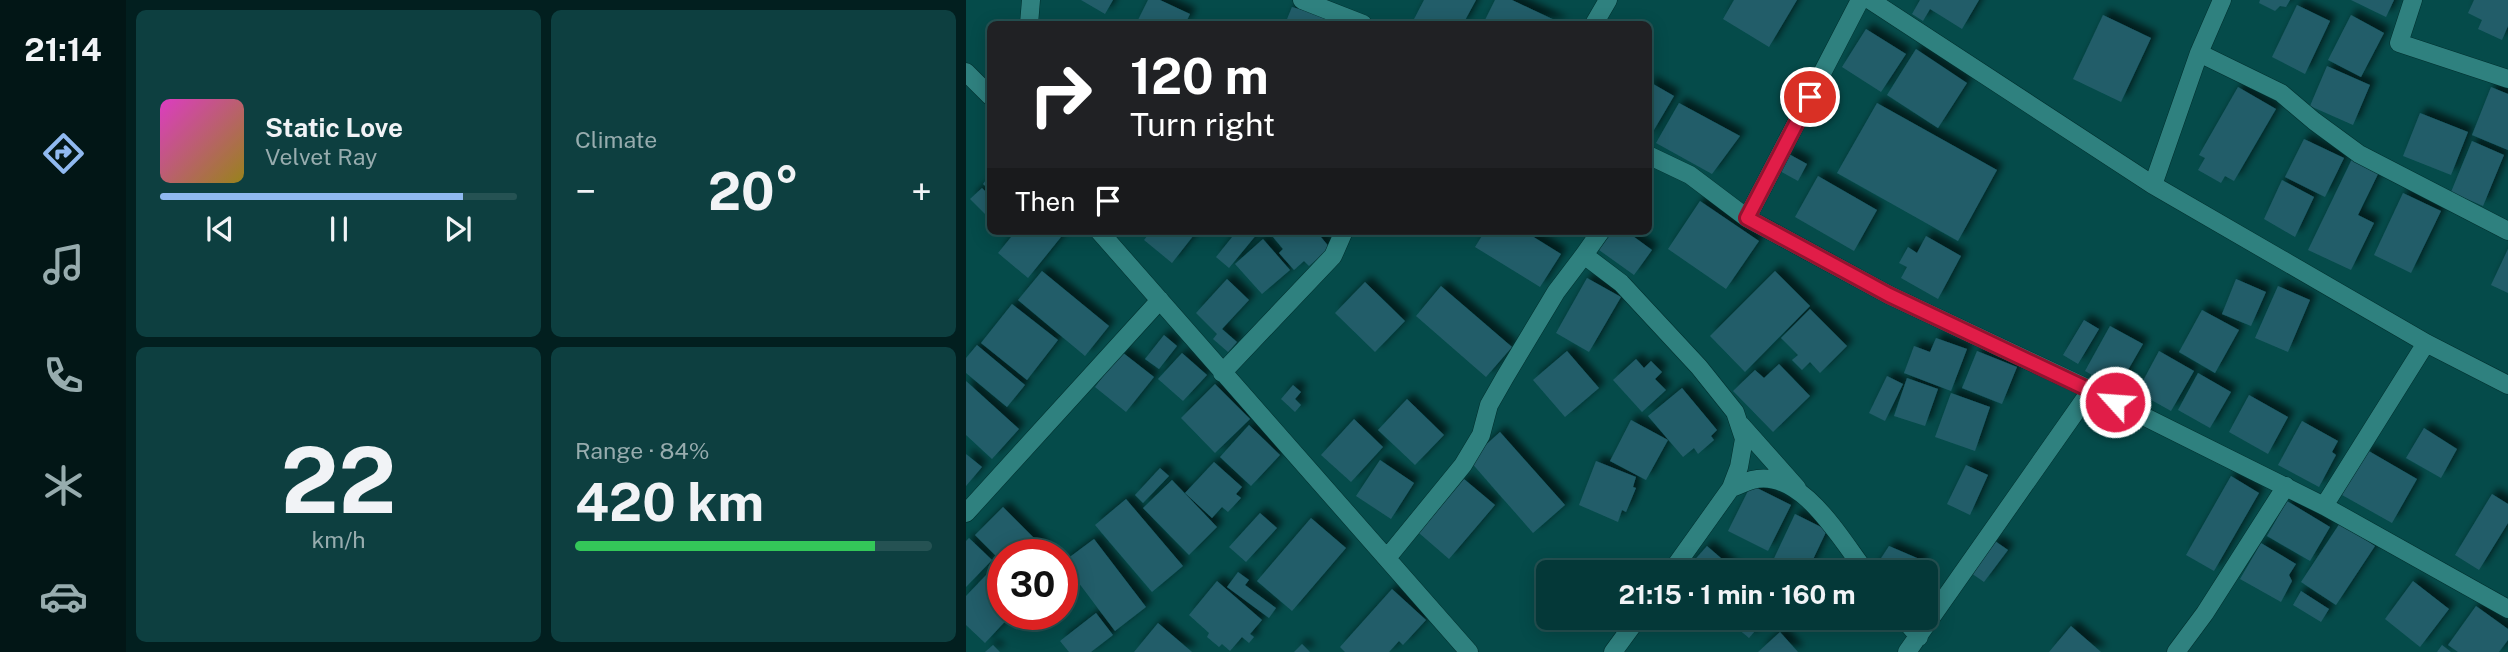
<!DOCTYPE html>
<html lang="en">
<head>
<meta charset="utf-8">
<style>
	:root { --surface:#043838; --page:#0d3f40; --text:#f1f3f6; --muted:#97acae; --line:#255253; --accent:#90b9f0 }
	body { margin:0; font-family:"Public Sans",sans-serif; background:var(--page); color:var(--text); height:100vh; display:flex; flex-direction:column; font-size:26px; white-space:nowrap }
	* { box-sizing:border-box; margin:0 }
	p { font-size:23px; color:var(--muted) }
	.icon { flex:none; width:38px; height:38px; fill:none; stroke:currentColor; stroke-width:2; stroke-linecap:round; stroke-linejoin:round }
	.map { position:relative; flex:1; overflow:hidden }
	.panel { display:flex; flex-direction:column; gap:10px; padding:10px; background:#021f1f; width:840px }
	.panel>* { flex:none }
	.top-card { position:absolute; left:21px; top:21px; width:665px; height:214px; border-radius:10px; box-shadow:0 4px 18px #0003,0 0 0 2px var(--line); background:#202124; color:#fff; overflow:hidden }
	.speed { position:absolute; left:21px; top:539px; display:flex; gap:14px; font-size:35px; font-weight:700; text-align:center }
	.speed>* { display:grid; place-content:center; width:91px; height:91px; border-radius:50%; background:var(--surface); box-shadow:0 4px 18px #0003,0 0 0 2px var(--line); line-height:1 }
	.speed .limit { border:10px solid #d22; background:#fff; color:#111 }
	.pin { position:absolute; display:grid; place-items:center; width:60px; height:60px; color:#fff; margin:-30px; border:4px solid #fff; border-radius:50%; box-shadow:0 2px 7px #0007 }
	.me { position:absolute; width:77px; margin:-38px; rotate:296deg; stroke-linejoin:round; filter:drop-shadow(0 0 5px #0008) }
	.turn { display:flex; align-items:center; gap:24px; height:147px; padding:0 28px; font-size:32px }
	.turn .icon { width:91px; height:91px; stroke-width:2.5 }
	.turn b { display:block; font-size:49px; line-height:60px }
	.then { display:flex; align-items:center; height:66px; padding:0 28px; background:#0003; gap:14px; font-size:26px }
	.big { font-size:52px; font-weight:700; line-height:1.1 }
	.panel .widget { flex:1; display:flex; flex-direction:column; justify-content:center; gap:10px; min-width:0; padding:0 24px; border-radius:10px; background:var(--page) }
	.panel .dial { align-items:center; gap:0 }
	.dial b { font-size:91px; line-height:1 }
	.song { display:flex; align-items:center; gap:21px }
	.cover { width:84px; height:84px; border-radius:10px; background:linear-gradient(135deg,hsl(310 70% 55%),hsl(50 70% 35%)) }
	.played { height:7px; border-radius:4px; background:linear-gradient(90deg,var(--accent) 85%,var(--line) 85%) }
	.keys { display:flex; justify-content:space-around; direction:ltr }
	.heat { display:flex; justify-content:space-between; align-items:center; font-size:38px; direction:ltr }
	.charge { height:10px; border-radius:5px; background:linear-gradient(90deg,#34c759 84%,var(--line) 0) }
	.panel .tiles { flex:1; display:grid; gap:10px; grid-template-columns:repeat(2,1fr) }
	.trip { position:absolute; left:570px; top:560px; width:402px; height:70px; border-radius:10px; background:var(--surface); box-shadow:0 4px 18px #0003,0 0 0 2px var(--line); font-weight:700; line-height:70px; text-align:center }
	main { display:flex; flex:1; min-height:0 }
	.menu { display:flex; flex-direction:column; width:126px; justify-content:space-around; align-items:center; background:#021616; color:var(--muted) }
	.menu .icon { width:49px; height:49px }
	.menu .selected { color:var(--accent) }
	.menu b { font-size:32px; color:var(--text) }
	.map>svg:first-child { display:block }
</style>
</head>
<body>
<main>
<nav class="menu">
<b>21:14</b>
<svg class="icon selected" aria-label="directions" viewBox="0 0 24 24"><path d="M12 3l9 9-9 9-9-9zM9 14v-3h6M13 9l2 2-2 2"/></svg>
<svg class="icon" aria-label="music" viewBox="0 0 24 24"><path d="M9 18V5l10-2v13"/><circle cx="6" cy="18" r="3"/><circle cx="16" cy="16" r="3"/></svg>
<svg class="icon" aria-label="phone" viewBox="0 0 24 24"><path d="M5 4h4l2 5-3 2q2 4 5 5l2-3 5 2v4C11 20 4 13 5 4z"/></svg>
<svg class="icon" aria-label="climate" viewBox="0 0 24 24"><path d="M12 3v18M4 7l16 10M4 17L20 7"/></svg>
<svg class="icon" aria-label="car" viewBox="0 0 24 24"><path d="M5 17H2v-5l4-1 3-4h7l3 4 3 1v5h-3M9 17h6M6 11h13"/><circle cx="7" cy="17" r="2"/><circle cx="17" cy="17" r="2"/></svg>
</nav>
<section class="panel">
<div class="tiles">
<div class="widget">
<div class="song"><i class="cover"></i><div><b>Static Love</b><p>Velvet Ray</p></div></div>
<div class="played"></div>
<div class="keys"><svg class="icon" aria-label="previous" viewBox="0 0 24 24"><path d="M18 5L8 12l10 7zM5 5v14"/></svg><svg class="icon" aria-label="pause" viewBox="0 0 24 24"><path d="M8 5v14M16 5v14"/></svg><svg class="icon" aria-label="next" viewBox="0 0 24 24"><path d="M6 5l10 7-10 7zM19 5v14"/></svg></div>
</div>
<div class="widget"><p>Climate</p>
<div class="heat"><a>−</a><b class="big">20°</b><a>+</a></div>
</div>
<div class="widget dial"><b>22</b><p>km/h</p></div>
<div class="widget"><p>Range · 84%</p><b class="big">420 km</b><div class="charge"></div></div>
</div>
</section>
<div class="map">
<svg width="1542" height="652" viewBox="0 0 1542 652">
	<defs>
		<filter id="shadow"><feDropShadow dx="6" dy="-6" stdDeviation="3.5" flood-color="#0009"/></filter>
	</defs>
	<rect width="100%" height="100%" fill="#054b4a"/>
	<path fill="#225d69" filter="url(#shadow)" d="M115,0h32l-8,14z
		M182,0h12l30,14 -5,10h-49z
		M458,0h52l-13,24h-44l-6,-3z
		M529,0h17l51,24h-80z
		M768,0h63l-28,47 -46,-28z
		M954,0h59l-17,29 -32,-20 -7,12 -11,-7z
		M1294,0h30l-4,7 -6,-1 -5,5 -16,-8z
		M1385,0h43l-8,17z
		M1508,0h34v26l-6,14 -24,-11 4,-9 -14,-7z
		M1331,5l33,16 -25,53 -33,-17z
		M326,7l35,10 -2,7h-40z
		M1137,15l48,23 -30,64 -48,-23z
		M1385,15l33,18 -23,44 -33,-17z
		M900,29l40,25 -25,38 -39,-25z
		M950,49l51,34 -29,45 -51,-33z
		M1361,66l43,19 -17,40 -43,-19z
		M682,81l26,15 -26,44z
		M1272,87l38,22 -42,72 -9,-5 -4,7 -23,-13 7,-12 -6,-3z
		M1525,87l17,7v56l-36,-15z
		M713,103l61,33 -28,38 -56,-31z
		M911,103l120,67 -39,71 -121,-68z
		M1454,113l48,19 -17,43 -48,-19z
		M1338,139l40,19 -19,39 -40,-20z
		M1506,141l32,14 -21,51 -32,-14z
		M821,153l20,11 -9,17 -20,-11z
		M1386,159l27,13 -21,43 16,8 -23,47 -43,-20z
		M24,175v15l-7,-6z
		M852,176l59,34 -23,41 -59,-34z
		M1316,180l32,17 -19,40 -31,-18z
		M16,188l8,8v16l-3,4 -17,-17z
		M1437,193l38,18 -30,62 -37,-18z
		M734,201l59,40 -33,48 -58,-40z
		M50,231h38l7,6 -33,41 -30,-25z
		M185,231h46l-25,32 -28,-23z
		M271,231h17l3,3 -28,34 -13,-11z
		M302,231h39l3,4 6,-4 14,17 -21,18 -5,-5 -10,9 -15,-17 4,-4z
		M519,231h39l37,23 -21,33 -65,-40z
		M647,231h13l26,19 -18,25 -35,-25z
		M960,236l35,20 -23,43 -37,-21 6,-11 -8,-4 9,-16 9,6z
		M297,239l27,31 -28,24 -27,-30z
		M1542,249v44l-17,-8z
		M76,271l67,55 -24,30 -67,-56z
		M809,271l35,35 -65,66 -35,-36z
		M621,278l34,19 -32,55 -33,-19z
		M261,279l22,21 -27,29 15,13 -9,10 -15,-13 4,-5 -21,-21z
		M1270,279l30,13 -15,34 -29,-12z
		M399,282l40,39 -30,31 -40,-39z
		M475,286l71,61 -26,30 -70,-61z
		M1312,286l32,14 -22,52 -33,-14z
		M46,304l46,36 -31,40 -46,-37z
		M844,309l37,37 -27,27 -10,-11 -8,8 -10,-10 6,-5 -17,-17z
		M1236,310l37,20 -24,43 -36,-21z
		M1118,320l15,9 -21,35 -15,-9z
		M1144,326l33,18 -26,45 -32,-18z
		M198,335l13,11 -18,23 -14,-10z
		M970,338l31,11 -16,42 -47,-18 10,-27 16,6z
		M11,345l48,40 -18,22 -41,-34v-15z
		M601,351l32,37 -34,29 -32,-37z
		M1011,351l40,16 -15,37 -40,-16z
		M1193,351l35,20 -23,40 -34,-19z
		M156,352l32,25 -28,35 -31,-25z
		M216,353l25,22 -24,26 -25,-22z
		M670,359l8,9 7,-7 11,11 -7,7 11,11 -24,22 -29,-32z
		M813,364l31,32 -37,36 -40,-41 22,-21 9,8z
		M1232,373l33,19 -21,36 -32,-18z
		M921,376l16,8 -18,37 -16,-8z
		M941,378l31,11 -13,37 -31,-10z
		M0,381l53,48 -27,30 -26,-24z
		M249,384l35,35 -35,34 -34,-35z
		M327,385l8,7 -6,7 6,6 -6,7 -14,-13z
		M716,388l35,42 -6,6 3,4 -16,14 -4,-6 -11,9 -35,-41z
		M985,393l39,14 -15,44 -40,-14z
		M1283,395l39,22 -20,37 -39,-22z
		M441,399l37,36 -29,30 -37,-35z
		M388,419l29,28 -32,35 -30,-27z
		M665,420l37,20 -22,40 -36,-19z
		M1336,421l36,20 -6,11 4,3 -17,32 -41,-22z
		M283,425l31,30 -29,31 -31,-29z
		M1458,428l33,21 -16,29 -35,-20z
		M534,432l65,73 -32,28 -64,-73z
		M1401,450l50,29 -25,44 -50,-28z
		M0,454l16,13 -16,19z
		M414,460l34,23 -23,36 -35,-23z
		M630,461l40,16 -3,10 3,1 -10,24 -4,-2 -4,12 -39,-17z
		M248,462l28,25 -6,7 5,4 -13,14 -6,-5 -10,11 -27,-25z
		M1000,465l22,10 -18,40 -23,-11z
		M194,468l9,8 -26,27 -8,-8z
		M1265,476l28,17 -45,78 -28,-16z
		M498,479l31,26 -46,54 -30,-26z
		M206,480l45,47 -28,28 -46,-47z
		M785,485l40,20 -23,46 -40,-20z
		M1526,494l16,10v19l-29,47 -24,-15z
		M160,499l57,67 -31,26 -57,-67z
		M1321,501l43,26 -20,34 -43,-25z
		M37,507l48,48h-48v8l-28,-28z
		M294,513l17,15 -31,34 -17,-15z
		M829,514l32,16 -20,42h-31l-7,-3z
		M345,518l35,30 -54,63 -35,-30z
		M1374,523l35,23 -39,59 -35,-23z
		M3,538l23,22 -26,27v-46z
		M128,539l52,68 -31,24 -52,-69z
		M1029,541l13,9 -24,32 -13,-9z
		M1295,543l35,21 -7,11 3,6 -11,21 -41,-23z
		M741,546l30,26h-53z
		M923,546l35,15 -7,11h-45z
		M96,567l15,15 -15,14z
		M23,572l14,13v29h9l-27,29 -19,-18v-29z
		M272,572l11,8 -4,5 31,23 -7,10 -42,-31z
		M251,581l45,39 -12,14 4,3 -5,6 -7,-6 -12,14 -8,-7 -3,3 -12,-10 2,-4 -20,-18z
		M1447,581l36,28 -29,38 -35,-28z
		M426,589l34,31 -23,25 -4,-4 -10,11h-44l-5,-5z
		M1335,591l28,18 -8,13 -28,-17z
		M1510,606l32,23v11l-9,12h-41l-10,-7z
		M130,613l17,22 -22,17h-22l-9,-11z
		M759,618h41l-17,20z
		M192,623l34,29h-58z
		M1105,626l30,26h-52z
		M814,632l18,20h-40z
		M336,644l8,8h-16z
		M27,645l7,7h-15z
		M1476,645l9,7h-14z"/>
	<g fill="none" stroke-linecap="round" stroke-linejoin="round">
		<g stroke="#012f2e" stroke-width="19">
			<path id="minor" d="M336,0l61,24
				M904,0l283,185 273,158 82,42
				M1447,0l-14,43 109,36
				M63,24l2,-24
				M628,24l14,-24
				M1233,53l82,40 33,28 45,33 149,77
				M0,72l24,24
				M682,155l42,20 57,43 142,77 202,95 233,116 184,103
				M1187,185l46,-132 23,-53
				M781,218l113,-218
				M133,231l370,421
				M635,231l-17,24 37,28 78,84 36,45 9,27 -5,28 -8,21 -60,84
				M256,373l111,-117 11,-25
				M775,425l56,63
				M765,488c7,-2 14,-6 21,-8 49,-13 89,60 114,92
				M1358,506l102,-163
				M0,513l194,-213
				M421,558l76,-93 18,-30 8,-30 16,-28 51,-85 28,-37
				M937,618l16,19
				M647,652l25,-34
				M941,652l184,-262
				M1210,652l29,-39 81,-127"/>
		</g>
		<use href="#minor" stroke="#2f817f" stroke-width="18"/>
	</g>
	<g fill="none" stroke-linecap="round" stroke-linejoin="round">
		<g stroke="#92132f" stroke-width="18">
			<path id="route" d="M844,97l-63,121 142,77 226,107"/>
		</g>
		<use href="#route" stroke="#e11d48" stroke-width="12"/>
	</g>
</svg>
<div class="speed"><div class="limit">30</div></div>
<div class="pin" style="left:844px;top:97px;background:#d93025"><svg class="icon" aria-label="arrive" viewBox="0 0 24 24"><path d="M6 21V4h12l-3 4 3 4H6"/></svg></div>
<svg class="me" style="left:1149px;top:402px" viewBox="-20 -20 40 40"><circle r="17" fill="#e11d48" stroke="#fff" stroke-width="3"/><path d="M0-11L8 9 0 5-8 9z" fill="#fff"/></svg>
<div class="trip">21:15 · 1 min · 160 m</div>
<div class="top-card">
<div class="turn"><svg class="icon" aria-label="right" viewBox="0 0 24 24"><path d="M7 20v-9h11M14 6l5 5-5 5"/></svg><div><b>120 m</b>Turn right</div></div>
<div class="then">Then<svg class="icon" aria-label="arrive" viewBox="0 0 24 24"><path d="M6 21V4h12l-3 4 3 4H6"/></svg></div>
</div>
</div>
</main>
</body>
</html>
